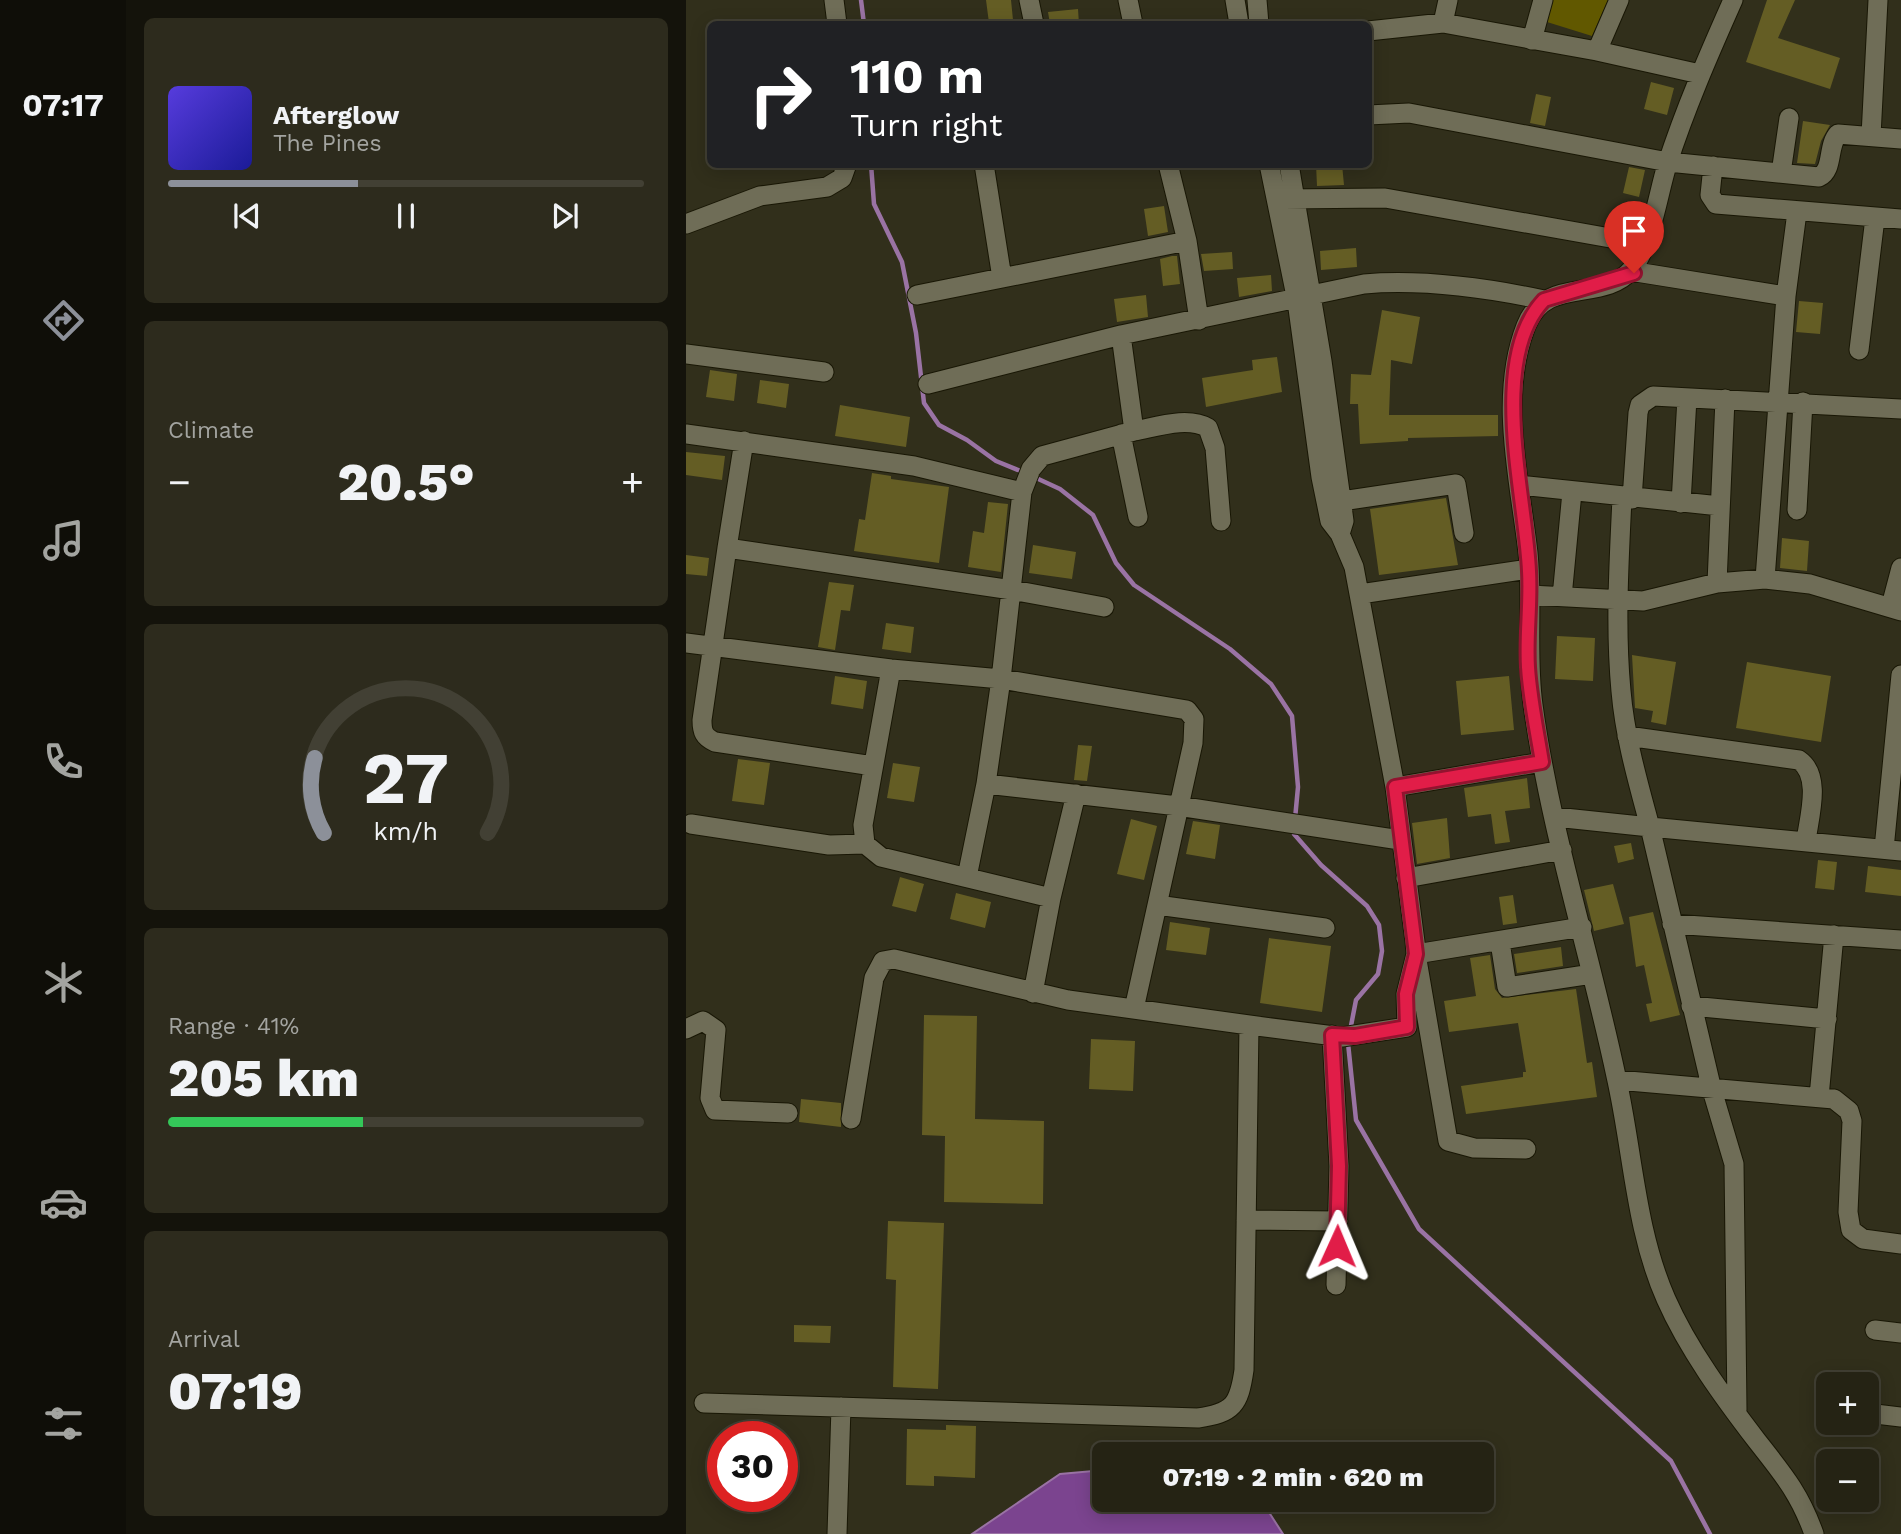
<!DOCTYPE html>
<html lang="en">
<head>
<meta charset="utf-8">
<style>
	:root { --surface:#252314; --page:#2d2b1d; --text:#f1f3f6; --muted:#a3a4a0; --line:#424034; --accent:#8c9099 }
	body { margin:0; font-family:"Work Sans",sans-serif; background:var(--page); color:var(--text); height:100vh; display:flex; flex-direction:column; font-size:26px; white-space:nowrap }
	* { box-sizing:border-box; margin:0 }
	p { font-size:23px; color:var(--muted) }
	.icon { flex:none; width:38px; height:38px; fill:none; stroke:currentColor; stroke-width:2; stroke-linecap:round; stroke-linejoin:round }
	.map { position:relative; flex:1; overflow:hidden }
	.panel { display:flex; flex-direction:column; gap:18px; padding:18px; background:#14130b; width:560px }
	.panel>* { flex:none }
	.guide { position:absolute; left:21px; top:21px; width:665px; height:147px; border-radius:10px; box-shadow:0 4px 18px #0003,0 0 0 2px var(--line); background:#202124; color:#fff; overflow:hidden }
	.tools { position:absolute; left:1130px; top:1372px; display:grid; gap:14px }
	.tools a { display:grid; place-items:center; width:63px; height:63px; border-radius:10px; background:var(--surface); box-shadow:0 4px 18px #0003,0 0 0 2px var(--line); font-size:35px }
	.speed { position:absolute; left:21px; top:1421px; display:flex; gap:14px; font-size:35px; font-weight:700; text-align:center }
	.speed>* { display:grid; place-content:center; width:91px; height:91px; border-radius:50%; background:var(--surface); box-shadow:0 4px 18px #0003,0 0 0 2px var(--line); line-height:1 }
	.speed .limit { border:10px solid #d22; background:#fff; color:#111 }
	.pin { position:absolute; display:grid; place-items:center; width:60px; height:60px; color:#fff; margin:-72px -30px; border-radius:50% 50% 50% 0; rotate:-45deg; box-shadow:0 0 7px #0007 }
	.pin .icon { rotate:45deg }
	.me { position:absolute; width:77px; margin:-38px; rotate:1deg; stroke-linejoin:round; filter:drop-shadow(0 0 5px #0008) }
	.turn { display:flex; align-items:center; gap:24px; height:147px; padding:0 28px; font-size:32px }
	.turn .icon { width:91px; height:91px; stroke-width:2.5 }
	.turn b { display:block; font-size:49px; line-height:60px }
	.big { font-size:52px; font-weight:800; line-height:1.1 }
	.panel .widget { flex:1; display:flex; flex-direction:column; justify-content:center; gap:10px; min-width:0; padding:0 24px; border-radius:10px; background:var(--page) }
	.panel .dial { align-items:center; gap:0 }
	.dial svg { height:182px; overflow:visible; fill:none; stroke:var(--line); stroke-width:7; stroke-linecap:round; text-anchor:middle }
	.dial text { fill:var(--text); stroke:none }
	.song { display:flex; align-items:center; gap:21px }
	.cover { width:84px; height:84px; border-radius:10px; background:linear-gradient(135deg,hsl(250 70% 55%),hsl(240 70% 35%)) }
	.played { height:7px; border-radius:4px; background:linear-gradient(90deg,var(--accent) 40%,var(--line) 40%) }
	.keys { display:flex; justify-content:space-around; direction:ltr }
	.heat { display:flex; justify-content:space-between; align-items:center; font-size:38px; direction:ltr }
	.charge { height:10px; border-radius:5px; background:linear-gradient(90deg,#34c759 41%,var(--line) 0) }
	.trip { position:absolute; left:406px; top:1442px; width:402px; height:70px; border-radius:10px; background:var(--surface); box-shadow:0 4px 18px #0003,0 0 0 2px var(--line); font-weight:800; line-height:70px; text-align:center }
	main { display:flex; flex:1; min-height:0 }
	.tabs { display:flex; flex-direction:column; width:126px; justify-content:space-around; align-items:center; background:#0f0e08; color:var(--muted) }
	.tabs .icon { width:49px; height:49px }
	.tabs .active { color:var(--accent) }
	.tabs b { font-size:32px; color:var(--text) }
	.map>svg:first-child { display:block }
</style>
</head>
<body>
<main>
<nav class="tabs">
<b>07:17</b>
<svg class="icon active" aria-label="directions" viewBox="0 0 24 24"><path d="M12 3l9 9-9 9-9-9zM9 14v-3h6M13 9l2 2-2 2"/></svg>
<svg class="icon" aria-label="music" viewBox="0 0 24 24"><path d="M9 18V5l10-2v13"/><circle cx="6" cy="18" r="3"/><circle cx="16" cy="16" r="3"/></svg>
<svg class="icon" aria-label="phone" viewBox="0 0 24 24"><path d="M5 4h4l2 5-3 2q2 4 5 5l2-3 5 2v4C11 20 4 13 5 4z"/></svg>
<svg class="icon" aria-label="climate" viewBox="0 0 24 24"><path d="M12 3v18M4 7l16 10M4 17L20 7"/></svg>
<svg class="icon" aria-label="car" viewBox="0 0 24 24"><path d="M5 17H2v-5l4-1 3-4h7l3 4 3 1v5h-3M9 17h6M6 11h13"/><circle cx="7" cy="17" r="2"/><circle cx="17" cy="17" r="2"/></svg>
<svg class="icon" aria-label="filters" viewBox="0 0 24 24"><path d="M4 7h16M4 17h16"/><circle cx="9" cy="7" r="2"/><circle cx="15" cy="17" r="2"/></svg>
</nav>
<section class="panel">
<div class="widget">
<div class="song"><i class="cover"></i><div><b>Afterglow</b><p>The Pines</p></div></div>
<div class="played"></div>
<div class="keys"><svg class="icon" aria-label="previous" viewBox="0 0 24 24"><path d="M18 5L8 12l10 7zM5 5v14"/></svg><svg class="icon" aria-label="pause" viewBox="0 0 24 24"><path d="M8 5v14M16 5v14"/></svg><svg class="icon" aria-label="next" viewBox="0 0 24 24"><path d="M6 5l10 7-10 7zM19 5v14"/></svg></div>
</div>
<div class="widget"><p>Climate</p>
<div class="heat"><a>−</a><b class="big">20.5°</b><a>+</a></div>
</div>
<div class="widget dial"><svg viewBox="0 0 100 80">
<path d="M14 69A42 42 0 1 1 86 69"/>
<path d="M14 69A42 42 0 0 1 10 36" stroke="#8c9099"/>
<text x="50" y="56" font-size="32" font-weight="700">27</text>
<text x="50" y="72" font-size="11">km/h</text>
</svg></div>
<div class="widget"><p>Range · 41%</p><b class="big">205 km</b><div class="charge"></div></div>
<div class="widget"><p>Arrival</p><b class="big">07:19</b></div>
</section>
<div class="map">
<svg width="1215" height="1534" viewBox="0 0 1215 1534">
	<rect width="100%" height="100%" fill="#312f1b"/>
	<path fill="#615800" d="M867,0h55l-16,36 -45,-14z"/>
	<path fill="#7b448f" stroke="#9a73a4" stroke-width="2" d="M418,1470v30h157l22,34h-311l88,-60z"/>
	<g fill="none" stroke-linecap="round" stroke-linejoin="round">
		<path stroke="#9a73a4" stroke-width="4.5" d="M175,0l3,24
			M185,164l3,40 28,58 14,71 8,70 15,22 28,15 29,21 27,11
			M348,477l26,12 33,26 23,48 18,22 96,64 41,35 21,32 6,71 -3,32
			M608,828v6l27,31 46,41 12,19 3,26 -4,23 -22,26 -6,31
			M662,1043l8,77 63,109 252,232 39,73"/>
	</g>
	<path fill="#645d24" d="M300,0h25l2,20 -24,3z
		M1081,0h28l-17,38 62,20 -10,31 -84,-27z
		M392,9l1,15h-29l-2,-12z
		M965,82l23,6 -7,27 -23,-6z
		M850,94l15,3 -6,29 -15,-3z
		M1117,121l27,4 -9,16 -6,23 -18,-1z
		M630,164h26l2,21 -27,1z
		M943,167l16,3 -6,27 -16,-4z
		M478,206l4,26 -20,4 -4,-27z
		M670,248l1,19 -36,3 -1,-19z
		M546,252l1,17 -29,2 -3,-17z
		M486,256h5l3,28 -17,2 -3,-27z
		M585,275l1,16 -33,6 -2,-19z
		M460,295l2,22 -31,5 -3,-23z
		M1113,301l24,2 -3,31 -24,-2z
		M696,310l38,7 -8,47 -21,-4 -2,55h109v21l-90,2v3l-48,3 -2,-40h-8l1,-30 20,1z
		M591,357l5,35 -76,15 -4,-29 51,-8 -1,-10z
		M24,370l27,4 -3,27 -28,-4z
		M74,380l29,4 -3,24 -29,-5z
		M154,405l70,12 -4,30 -71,-11z
		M0,452l39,4 -3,24 -36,-5z
		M186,473l19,3v3l58,8 -10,76 -85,-12 5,-32 6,1z
		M760,498l12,67 -79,10 -9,-66z
		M302,502l20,2 -7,68 -33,-5 5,-36 11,2z
		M1096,538l27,3 -2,30 -27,-3z
		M347,545l43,7 -4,27 -43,-6z
		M0,555l23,3 -2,18 -21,-2z
		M143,582l25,3 -4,26 -9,-1 -6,40 -17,-3z
		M200,623l28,4 -3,26 -29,-4z
		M871,636l38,2 -2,43 -38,-2z
		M946,655l44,7 -10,63 -15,-3 2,-11 -18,-3z
		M1061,662l84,14 -10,66 -85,-14z
		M149,676l32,5 -4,28 -32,-5z
		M823,676l5,54 -53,5 -5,-54z
		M392,745l14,1 -5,35 -13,-1z
		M52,759l32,4 -6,42 -32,-4z
		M207,763l27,4 -6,35 -27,-4z
		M841,778l3,30 -25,3 5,31 -15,2 -4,-30 -23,3 -4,-29z
		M761,818l3,40 -33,6 -5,-41z
		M445,819l26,7 -13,54 -27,-6z
		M507,821l27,4 -5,34 -29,-5z
		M945,843l3,16 -16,4 -4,-17z
		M1132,860l19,2 -3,28 -19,-2z
		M1182,866l33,4v26l-36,-4z
		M214,877l24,7 -8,28 -24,-6z
		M927,884l11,40 -30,7 -10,-41z
		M270,893l35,9 -6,26 -35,-9z
		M827,895l4,28 -14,2 -4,-28z
		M967,912l27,103 -30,7 -4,-18 6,-1 -8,-38 -8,2 -7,-50z
		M484,922l40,6 -4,27 -40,-5z
		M583,938l62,8 -9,66 -62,-9z
		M875,947l2,19 -46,7 -3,-19z
		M804,955l5,34 7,9 74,-9 11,74 5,-1 5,35 -131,17 -5,-28 62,-9v-5h3l-8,-49 -69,9 -5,-31 32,-5 -6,-38z
		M238,1015l53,1 -2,103 69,2 -1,83 -99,-2 1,-66 -23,-1z
		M405,1039l44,2 -2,50 -44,-2z
		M115,1099l40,4v24l-42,-5z
		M202,1221l56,2 -6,166 -45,-2 3,-107 -10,-1z
		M108,1325l37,1 -1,17 -36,-1z
		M260,1425l30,1 -1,52 -41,-2v10l-28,-1 1,-56 39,1z"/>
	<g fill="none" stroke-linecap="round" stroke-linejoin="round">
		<g stroke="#191705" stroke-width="21">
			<path id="minor" d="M148,0l3,24
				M343,0l5,24
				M442,0l5,24
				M549,0l4,24
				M571,0l2,24
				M1047,0c-24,54 -48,109 -66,165 -9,29 -16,80 -35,104 -29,35 -86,5 -106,57 -28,71 -6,155 2,227 5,51 -2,101 5,152 17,125 57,248 83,371 17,75 19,153 50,223 22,50 58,99 91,142 26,33 43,53 57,93
				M757,23l5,-23
				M682,31l75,-8 154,28 22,-51
				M846,40l11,-40
				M911,51l103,23
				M682,115l41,-2 259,49 151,15c15,-7 8,-31 19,-43l63,5
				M1185,136l7,-136
				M298,164l18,114
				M482,164l19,77 12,79
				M603,164l33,197 22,160 -4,13
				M1027,166l-3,29 6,9 185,15
				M1095,173l8,-55
				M598,199l101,-1 259,46
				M0,224l74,-28 67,-9 15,-9 5,-14
				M944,271l156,25
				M231,295l270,-54
				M1173,350l16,-132
				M0,354l138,18
				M242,384l193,-49 243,-51c59,-5 123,4 180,16
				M448,431c22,-4 54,-15 74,-3l7,20 6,73
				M0,434l228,32 108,26 -21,187 -15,105 192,22 222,34
				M435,434l17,83
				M58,441l-17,107 285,42 92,17
				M833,485l201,21
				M336,492l9,-23 11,-13 92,-25 -13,-96
				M936,498c-3,64 -7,129 -1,193 4,47 17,91 29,136l251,24
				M946,499l6,-86 2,-8 13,-9 248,13
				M656,501l114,-17 8,49
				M995,503l6,-105
				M1111,510l6,-108
				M41,548l-25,172c0,12 2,17 13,22l158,24
				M1079,579l21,-283 11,-84
				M1031,583l8,-184
				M674,594l169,-25
				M844,595l113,6 74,-18 48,-4 45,5 91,27
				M876,597l10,-105
				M1205,606l10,-38
				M0,643l205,26 110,10 186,31 7,9 -1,24 -59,266
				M205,669l-28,156 2,19 16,13 170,41
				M941,736l172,24c23,16 10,57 7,81
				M709,787l147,-25
				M869,817l95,10 62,263 22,74 3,246
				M5,824l138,21 36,-1
				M1198,849l17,-174
				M281,877l19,-93
				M720,878l156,-28
				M471,905l168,23
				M986,924l229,16
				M814,942l7,45 85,-13
				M347,993l18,-95 25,-104
				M1005,1006l136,13
				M0,1029l17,-8 13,9 -6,68 5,12 73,3
				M646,1035l7,131 -3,119
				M931,1080l217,19 15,12 3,10 -4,91 3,18 12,9 38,5
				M1133,1097l15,-162
				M165,1119l23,-141 9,-17 11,-2 174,41 181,25 93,12 65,-10 -1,-33 10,-40 -1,-12 -20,-155 -41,-220 -14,-33 -10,-13 -9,-44 -24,-176 -28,-137
				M840,1149l-52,-1 -26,-7 -32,-187 166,-27
				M560,1220l92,1
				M1189,1330l26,3
				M18,1403l494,15c35,-5 41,-13 46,-48l5,-345
				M1181,1413l34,4
				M151,1534l4,-127"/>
		</g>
		<use href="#minor" stroke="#6f6d57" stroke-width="19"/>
	</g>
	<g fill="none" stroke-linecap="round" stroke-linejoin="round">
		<g stroke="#92132f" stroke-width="18">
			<path id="route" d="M651,1246l2,-80 -7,-131 23,1 52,-9 -1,-33 10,-40 -21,-167 147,-25c-5,-31 -12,-63 -14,-95 -2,-32 3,-64 1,-96 -3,-74 -42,-211 15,-271l90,-27"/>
		</g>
		<use href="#route" stroke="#e11d48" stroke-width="12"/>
	</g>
</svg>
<div class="tools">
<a>+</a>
<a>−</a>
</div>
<div class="speed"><div class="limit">30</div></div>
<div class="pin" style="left:948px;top:273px;background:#d93025"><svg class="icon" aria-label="arrive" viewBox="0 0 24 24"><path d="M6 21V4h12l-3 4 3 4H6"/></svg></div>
<svg class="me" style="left:651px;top:1246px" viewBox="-20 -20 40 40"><path d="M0-17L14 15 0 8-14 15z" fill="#e11d48" stroke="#fff" stroke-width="4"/></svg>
<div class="trip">07:19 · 2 min · 620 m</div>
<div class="guide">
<div class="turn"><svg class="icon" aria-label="right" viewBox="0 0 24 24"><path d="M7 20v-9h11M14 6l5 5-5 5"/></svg><div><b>110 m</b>Turn right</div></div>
</div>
</div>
</main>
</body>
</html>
